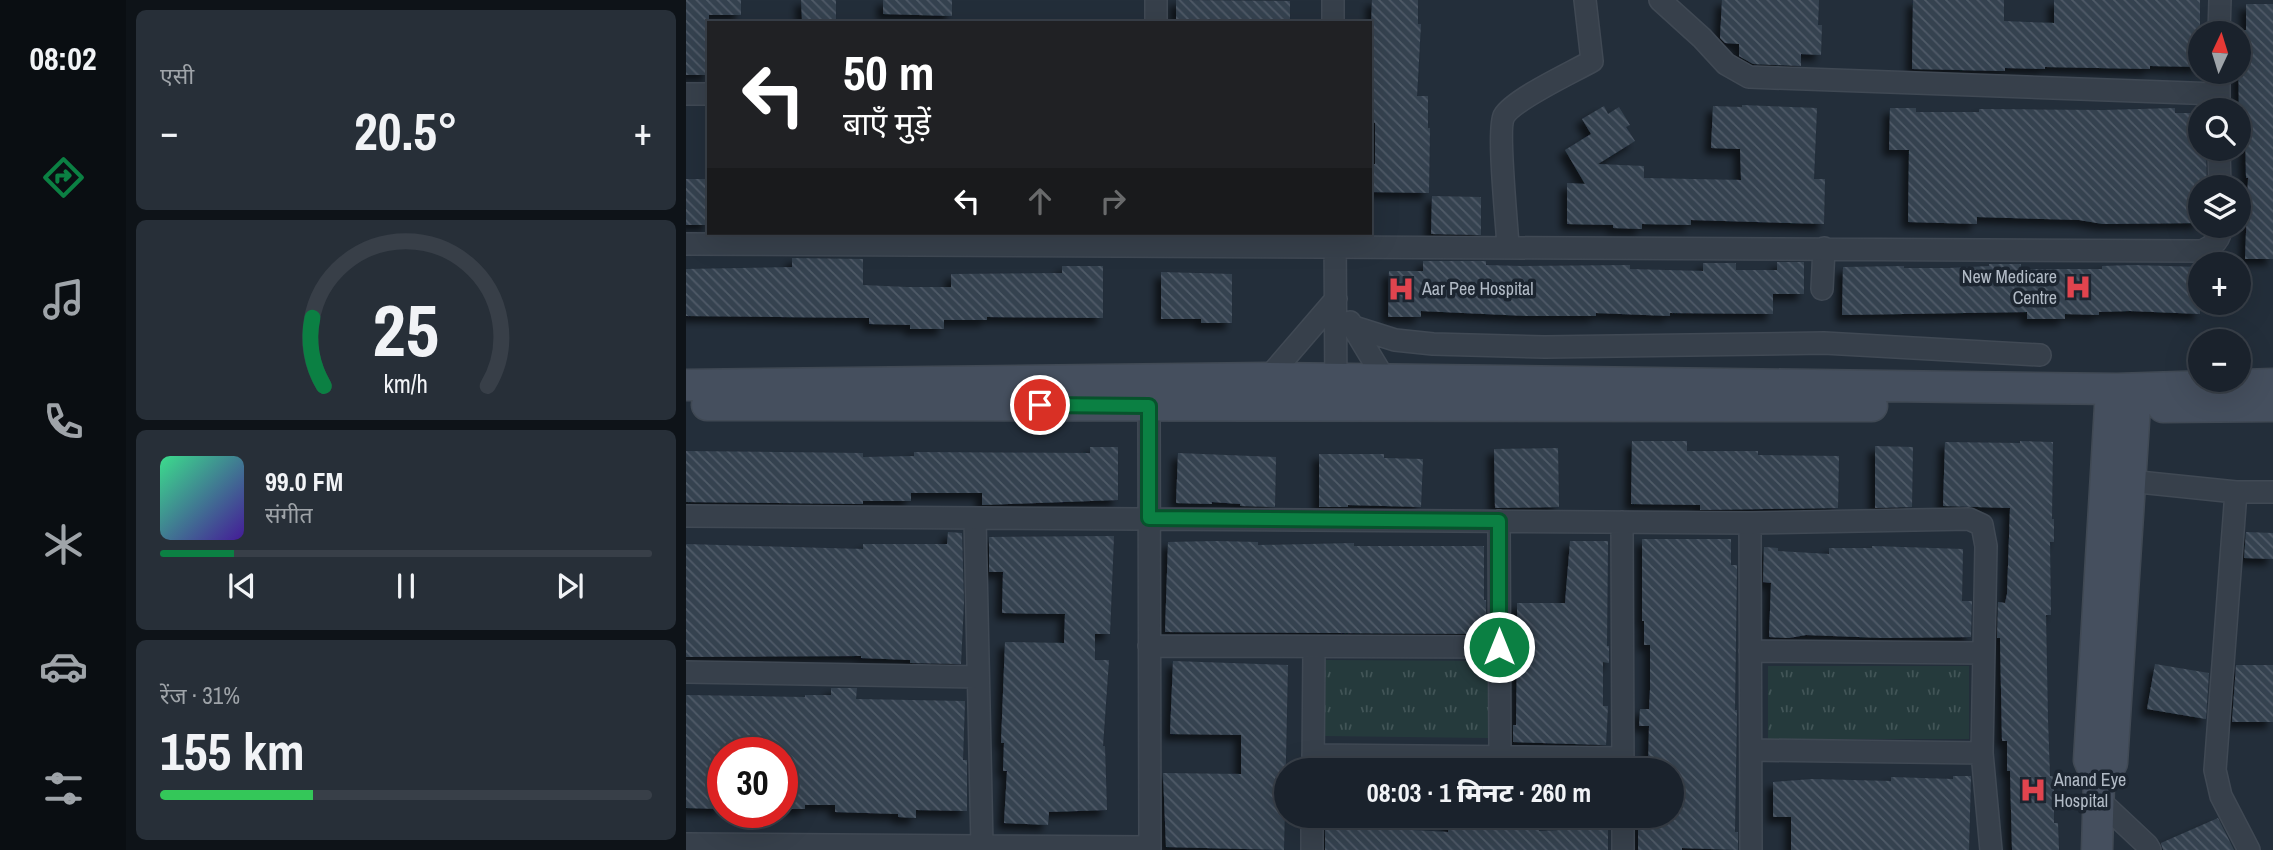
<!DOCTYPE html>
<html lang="hi">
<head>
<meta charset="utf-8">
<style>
	:root { --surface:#1a222c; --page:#272f38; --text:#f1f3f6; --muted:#9fa4a9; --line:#383f48; --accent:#0b8043 }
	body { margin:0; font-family:"Archivo Narrow","Noto Sans Devanagari",sans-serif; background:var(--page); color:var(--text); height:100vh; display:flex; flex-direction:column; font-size:26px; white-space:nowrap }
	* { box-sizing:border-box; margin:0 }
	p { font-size:23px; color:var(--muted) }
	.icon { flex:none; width:38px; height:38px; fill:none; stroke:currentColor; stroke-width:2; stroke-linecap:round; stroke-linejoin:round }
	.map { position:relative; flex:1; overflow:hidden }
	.drawer { display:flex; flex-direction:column; gap:10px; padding:10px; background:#0e1318; width:560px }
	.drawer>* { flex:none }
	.hud { position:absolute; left:21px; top:21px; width:665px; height:214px; border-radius:0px; box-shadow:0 7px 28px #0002,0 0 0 2px var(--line); background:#202124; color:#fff; overflow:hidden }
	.needle { width:46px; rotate:4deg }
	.controls { position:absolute; left:1502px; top:21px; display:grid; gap:14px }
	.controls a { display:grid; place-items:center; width:63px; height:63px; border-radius:50%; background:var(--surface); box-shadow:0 7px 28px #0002,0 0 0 2px var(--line); font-size:35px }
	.speed { position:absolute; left:21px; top:737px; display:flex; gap:14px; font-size:35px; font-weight:700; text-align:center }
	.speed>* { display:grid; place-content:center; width:91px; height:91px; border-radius:50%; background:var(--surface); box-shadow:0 7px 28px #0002,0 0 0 2px var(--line); line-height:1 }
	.speed .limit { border:10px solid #d22; background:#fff; color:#111 }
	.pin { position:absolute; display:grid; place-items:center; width:60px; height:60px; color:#fff; margin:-30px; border:4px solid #fff; border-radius:50%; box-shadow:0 2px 7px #0007 }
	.me { position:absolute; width:77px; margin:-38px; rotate:0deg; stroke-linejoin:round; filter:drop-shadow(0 0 5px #0008) }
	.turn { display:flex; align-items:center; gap:24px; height:147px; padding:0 21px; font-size:32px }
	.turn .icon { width:91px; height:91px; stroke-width:2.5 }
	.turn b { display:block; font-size:49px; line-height:60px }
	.lanes { display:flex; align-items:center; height:66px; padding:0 21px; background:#0003; justify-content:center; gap:35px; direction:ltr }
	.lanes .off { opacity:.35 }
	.big { font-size:52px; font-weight:800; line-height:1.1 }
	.drawer .card { flex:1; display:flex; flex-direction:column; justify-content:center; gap:10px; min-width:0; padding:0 24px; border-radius:10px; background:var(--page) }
	.drawer .dial { align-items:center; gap:0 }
	.dial svg { height:182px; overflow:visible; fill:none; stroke:var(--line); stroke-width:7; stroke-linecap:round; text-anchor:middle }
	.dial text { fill:var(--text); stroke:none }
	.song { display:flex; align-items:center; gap:21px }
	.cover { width:84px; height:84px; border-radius:10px; background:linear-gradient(135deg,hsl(150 70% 55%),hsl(260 70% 35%)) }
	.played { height:7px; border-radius:4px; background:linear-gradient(90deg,var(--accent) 15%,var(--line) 15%) }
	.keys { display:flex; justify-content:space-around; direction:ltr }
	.heat { display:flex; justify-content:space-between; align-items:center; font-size:38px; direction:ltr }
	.charge { height:10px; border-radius:5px; background:linear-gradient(90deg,#34c759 31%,var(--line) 0) }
	.trip { position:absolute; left:588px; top:758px; width:410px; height:70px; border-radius:35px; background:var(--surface); box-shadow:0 7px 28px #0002,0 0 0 2px var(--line); font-weight:800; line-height:70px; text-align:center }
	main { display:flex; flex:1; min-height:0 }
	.dock { display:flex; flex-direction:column; width:126px; justify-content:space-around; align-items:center; background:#0a0e12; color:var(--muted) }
	.dock .icon { width:49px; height:49px }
	.dock .selected { color:var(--accent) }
	.dock b { font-size:32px; color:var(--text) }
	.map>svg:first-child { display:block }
</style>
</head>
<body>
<main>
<nav class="dock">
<b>08:02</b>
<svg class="icon selected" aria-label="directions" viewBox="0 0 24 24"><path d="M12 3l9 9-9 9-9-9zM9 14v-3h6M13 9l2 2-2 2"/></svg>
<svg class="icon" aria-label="music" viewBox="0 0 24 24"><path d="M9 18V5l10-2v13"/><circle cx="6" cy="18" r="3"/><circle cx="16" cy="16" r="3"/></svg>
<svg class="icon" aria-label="phone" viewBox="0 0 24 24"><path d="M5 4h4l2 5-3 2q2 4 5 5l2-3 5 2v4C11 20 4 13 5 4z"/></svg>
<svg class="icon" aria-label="climate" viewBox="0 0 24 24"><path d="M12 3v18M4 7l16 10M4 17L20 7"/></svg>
<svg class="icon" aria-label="car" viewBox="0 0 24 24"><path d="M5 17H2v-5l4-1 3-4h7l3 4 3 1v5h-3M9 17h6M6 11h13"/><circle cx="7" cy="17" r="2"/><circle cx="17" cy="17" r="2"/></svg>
<svg class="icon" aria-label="filters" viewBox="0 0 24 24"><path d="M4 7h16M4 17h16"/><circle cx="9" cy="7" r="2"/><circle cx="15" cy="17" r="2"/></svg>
</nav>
<section class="drawer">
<div class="card"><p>एसी</p>
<div class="heat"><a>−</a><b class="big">20.5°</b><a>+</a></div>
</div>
<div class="card dial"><svg viewBox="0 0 100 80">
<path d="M14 69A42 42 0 1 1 86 69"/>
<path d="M14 69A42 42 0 0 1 9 39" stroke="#0b8043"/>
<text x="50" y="56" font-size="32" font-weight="700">25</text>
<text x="50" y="72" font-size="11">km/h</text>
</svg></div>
<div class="card">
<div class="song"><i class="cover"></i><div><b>99.0 FM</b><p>संगीत</p></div></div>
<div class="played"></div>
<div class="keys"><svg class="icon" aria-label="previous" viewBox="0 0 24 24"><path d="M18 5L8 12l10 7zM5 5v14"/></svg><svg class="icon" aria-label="pause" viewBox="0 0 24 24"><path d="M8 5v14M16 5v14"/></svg><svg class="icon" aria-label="next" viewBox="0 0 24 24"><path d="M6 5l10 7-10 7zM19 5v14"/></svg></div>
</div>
<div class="card"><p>रेंज · 31%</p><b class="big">155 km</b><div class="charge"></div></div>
</section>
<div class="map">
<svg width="1587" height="850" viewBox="0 0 1587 850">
	<defs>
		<pattern id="park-tufts" width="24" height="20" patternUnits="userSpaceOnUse" patternTransform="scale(1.75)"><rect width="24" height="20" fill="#253a3c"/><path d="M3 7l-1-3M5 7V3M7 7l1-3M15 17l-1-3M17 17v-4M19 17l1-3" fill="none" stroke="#425557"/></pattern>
		<pattern id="building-back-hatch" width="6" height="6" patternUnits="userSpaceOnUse" patternTransform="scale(1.75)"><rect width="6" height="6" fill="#354250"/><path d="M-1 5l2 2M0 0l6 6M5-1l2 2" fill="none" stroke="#505b68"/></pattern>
		<filter id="shadow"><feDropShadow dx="-6" dy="6" stdDeviation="3.5" flood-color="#0009"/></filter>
	</defs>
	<rect width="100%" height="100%" fill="#232e3a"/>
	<path fill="url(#park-tufts)" d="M639,660l165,1 -1,77 -164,-2z
		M1082,666h201v73h-201z"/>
	<path fill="url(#building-back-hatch)" filter="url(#shadow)" d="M0,0h55v15h-32v60h-23z
		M115,0h35v21h-34z
		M197,0h69v16l-69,-2z
		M490,0l114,1v22h-114z
		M686,0h46v24h3l-4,72h11v32h2l-1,65 -59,-1v-28h5v-41l-4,-1 2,-68h-3z
		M1036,0h97l-1,25h4l-1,30 -20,-1v12l-48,-2 -14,-8v-12l-14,-1 -5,-5z
		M1227,0h91v21l50,2v-23h146v67l-50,-1v3l-105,-2v2l-40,-1v3l-93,-2z
		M1560,4h27v255h-28l3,-81h-2l-1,-55h-6l-1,-93h8z
		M1056,105l75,3 -3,71h11l-1,45 -133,-4v5l-49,-1v5l-29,-1v-3l-46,-1v-41l18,1 -20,-34 26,-16 -9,-15 22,-13 4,8 11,-7 11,18 -4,2 9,14 -37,23 46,2v12l97,2 -1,-31 -29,-1 2,-42 29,1z
		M1204,108h26v4h63v-3l125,1 71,-2v5h25v36h6l1,38h-7v36l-97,1 -24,-4 -102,-3v7l-69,-2 1,-72h-20z
		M0,179h23v46h-23z
		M746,196l49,1v38l-50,-1z
		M106,258l71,1v26l44,2h44v-13l111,-1v-7h41v52l-116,-1v3h-43v9h-34v-4l-41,-1v-6l-183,-2v-47l106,-2z
		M737,261h63v4l35,1 109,-1v4l73,2v-8h33v7h41v-8h27v32h-31v20l-103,-1v3l-74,-3v3h-69l-106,-5v6h-33l1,-46h34z
		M1303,264h32v5h81v-3l32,-1 66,2v47l-70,-3 -31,1v3l-34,-1v5h-38v-7l-185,3 1,-48 61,-1v2h45l40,-2z
		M475,272l71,2v49h-31v-4h-40z
		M946,441h55v10h71v4l81,1 -1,52 -138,2v-5l-69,-1z
		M1334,441l33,1 -1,77h2v23h-4l1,73h-5l2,105 2,56h4v47h4l1,27h-47l-2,-79h-3v-30h-5l-2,-103h-3l1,-36 7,1 2,-9 3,-86 -67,-2 2,-64 75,1z
		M1189,446l38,1 -1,60 -37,1z
		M404,447h28v53l-136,5v-12h-71v8h-48v3l-177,-2v-51l177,2v4l51,-1v-4l176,1z
		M872,448l1,59 -64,1 -1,-59z
		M492,453l98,4 -1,50 -35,-1v-2l-28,-2v2l-36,-1z
		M633,454h65v4l39,1 -2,48 -73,-2v2h-29z
		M262,532l14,1 2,69 -3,62 -51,-1v-3l-49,-2v-2l-175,1v-113l177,5v-5h84z
		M1560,532l27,1v26l-29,-1z
		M428,536l-4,98h-15v26h14l-6,86h2l2,64 -58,2 -1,13 -44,-2 3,-52h-4l1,-28h-3l4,-101 59,1 1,-29 -63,-1 1,-41h-14v-35z
		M956,539h89v26h6l-2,145h2l-2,122h3v18l-56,-2v2h-44v-34h33v-46h-23l1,-44h-10l1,-17h9l1,-19v-45h-6v-24h-2z
		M530,541l42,1v3l96,-2v3h130v54h2v34l-321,-2 3,-90z
		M884,541h38l-1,105h2v17l-6,-1v44h5l-2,39 -93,-3v-17h3l1,-76h-4v-24l4,1v-23h48z
		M1186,546l91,3 -1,52h10l-1,36 -87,1 -78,-3 -17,3 -20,-1 2,-54 -8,-1 1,-35 14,1v3l51,3v-6h43z
		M487,661l115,4 -4,185 -118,-3 -3,-74 78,1v-39l-71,-1z
		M1469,664l54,9 -3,46 -59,-10z
		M1550,665h37v57h-41z
		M145,688h26l-1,11 109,2 -2,59h4v51l-51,-1v8l-18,-1v-3l-63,-2v-7h-30v4h-23v-61l-59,-1v62l-37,-1v-113l119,2v-2h26z
		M1267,776h18l-2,74h-178v-33h-18v-35l39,-3 79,2v-4l62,2z
		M644,816h82v14l36,2 1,-16h29v9h34v-9h17l-1,13h11v2l69,-3v22h-283v-22l5,1z
		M1532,818l16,32h-71l-2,-7z"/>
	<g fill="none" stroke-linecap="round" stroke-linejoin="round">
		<g stroke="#404954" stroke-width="24">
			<path id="street" d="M647,0v23
				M974,0l42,38 24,26 23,13 469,17
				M470,23v-23
				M1533,33l1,-33
				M0,94h23
				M1533,110v-38
				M1533,149l1,38
				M649,233l1,160
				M0,244l1516,7c12,-6 19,-11 19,-25
				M822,246c-1,-21 -11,-117 -4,-130 10,-17 69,-44 88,-55l-7,-61
				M1136,289l2,-41
				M664,322l35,58
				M668,327l41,13 38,4 112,3 279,-4 216,12
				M582,378l68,-79
				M461,394l2,12 1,444
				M1443,481l107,11h37
				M1550,492l-21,278 6,26 28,54
				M0,516l1064,7 219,-4 13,6 4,21 -4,207 9,97
				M289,518l7,328
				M813,521l1,236
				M936,522l1,248
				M1064,523l1,327
				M463,646l350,1
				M1064,651l232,2
				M0,672l292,5
				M1065,750l231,3
				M627,755l310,3
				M627,770l1,-123
				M1412,799l49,46 3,5
				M0,844l464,3
				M626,850v-34
				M937,850v-34"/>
		</g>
		<g stroke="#404954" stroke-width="33">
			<path id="secondary" d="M0,385l582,-7 849,11 156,-5
				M21,405l1165,1
				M1477,407l110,-1
				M1411,850l2,-67 -10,-23 21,-354 13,-17 12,17 -23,357 -13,20"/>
		</g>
		<use href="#street" stroke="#37404b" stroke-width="21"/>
		<use href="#secondary" stroke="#454f5e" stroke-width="30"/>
	</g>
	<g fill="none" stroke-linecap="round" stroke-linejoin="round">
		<g stroke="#07532c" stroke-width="18">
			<path id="route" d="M354,405l109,1v112l350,3v126"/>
		</g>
		<use href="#route" stroke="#0b8043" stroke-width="12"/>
	</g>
	<defs>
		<g id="hospital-bare" transform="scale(2.1)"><path d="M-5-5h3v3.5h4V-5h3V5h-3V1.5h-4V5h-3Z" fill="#e0444e" stroke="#1c2530" stroke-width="2.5" paint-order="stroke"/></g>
	</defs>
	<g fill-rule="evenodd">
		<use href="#hospital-bare" x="1392" y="287"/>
		<use href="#hospital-bare" x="715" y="289"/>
		<use href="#hospital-bare" x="1347" y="790"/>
	</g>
	<g text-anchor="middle" stroke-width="7" stroke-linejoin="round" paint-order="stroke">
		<g font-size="18" fill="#b2bbc6" stroke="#1c2530" text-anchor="start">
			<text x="1371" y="283" text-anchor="end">New Medicare<tspan x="1371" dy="21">Centre</tspan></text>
			<text x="736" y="295">Aar Pee Hospital</text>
			<text x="1368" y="786">Anand Eye<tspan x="1368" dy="21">Hospital</tspan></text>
		</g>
	</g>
</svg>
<div class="controls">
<a><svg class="needle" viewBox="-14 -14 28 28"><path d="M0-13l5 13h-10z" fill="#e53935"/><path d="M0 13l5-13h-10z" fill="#9fa4a9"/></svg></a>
<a><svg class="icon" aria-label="search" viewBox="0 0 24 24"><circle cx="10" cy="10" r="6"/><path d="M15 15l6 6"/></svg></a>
<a><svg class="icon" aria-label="layers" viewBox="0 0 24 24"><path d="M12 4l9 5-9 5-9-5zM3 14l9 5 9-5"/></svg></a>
<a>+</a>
<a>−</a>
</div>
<div class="speed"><div class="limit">30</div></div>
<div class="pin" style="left:354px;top:405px;background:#d93025"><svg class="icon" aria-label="arrive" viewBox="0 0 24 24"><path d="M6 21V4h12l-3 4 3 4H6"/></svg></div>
<svg class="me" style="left:813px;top:647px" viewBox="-20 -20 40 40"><circle r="17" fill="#0b8043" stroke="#fff" stroke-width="3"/><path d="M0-11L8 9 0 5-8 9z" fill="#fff"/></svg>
<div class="trip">08:03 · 1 मिनट · 260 m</div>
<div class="hud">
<div class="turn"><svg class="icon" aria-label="left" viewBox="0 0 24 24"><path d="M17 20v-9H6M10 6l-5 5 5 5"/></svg><div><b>50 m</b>बाएँ मुड़ें</div></div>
<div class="lanes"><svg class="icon" aria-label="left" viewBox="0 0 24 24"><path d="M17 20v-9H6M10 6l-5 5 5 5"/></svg><svg class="icon off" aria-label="ahead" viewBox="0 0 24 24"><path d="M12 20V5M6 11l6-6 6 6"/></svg><svg class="icon off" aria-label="right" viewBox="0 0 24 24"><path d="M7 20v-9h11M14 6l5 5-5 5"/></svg></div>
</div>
</div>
</main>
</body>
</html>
